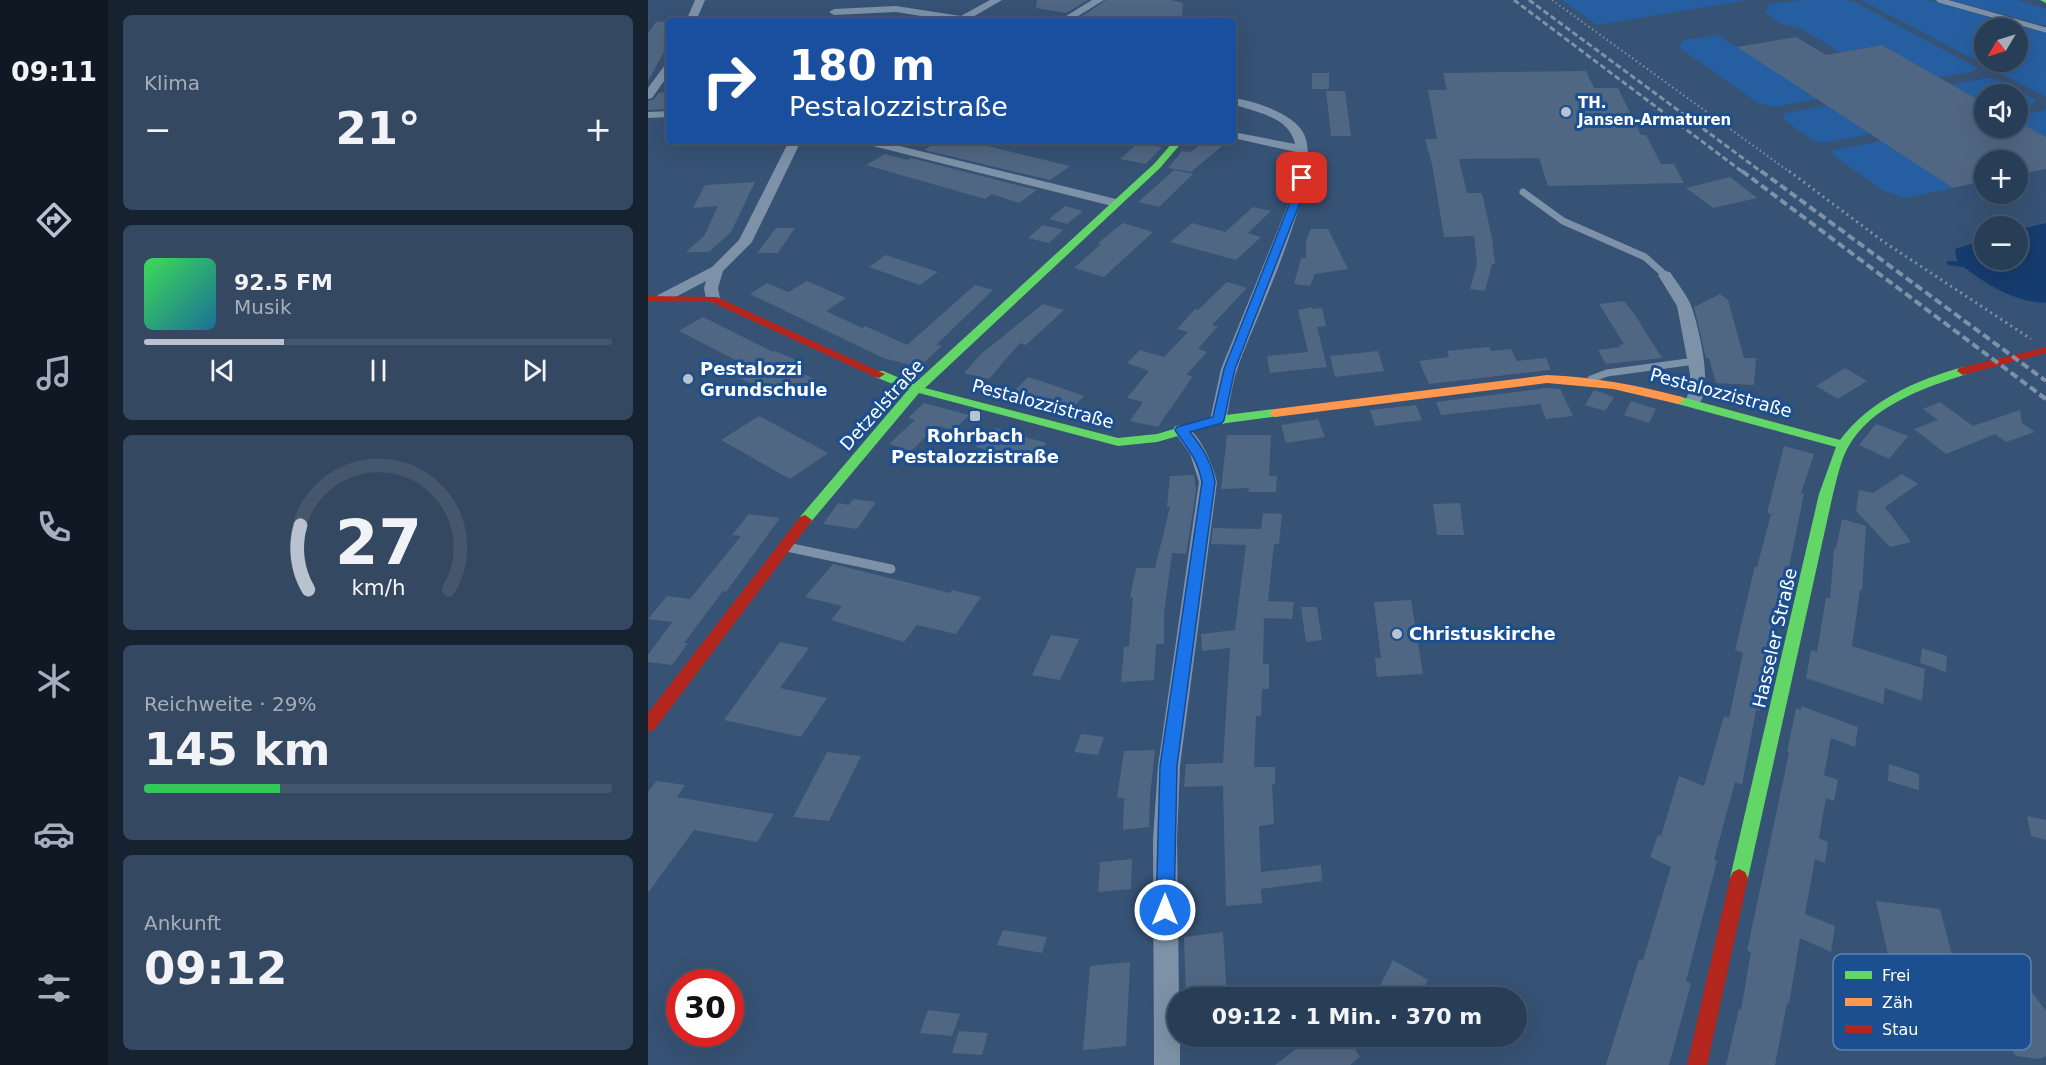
<!DOCTYPE html>
<html lang="de">
<head>
<meta charset="utf-8">
<style>
	:root { --surface:#283e57; --page:#344961; --text:#f1f3f6; --muted:#a5aeba; --line:#44576d; --accent:#b9c2ce }
	body { margin:0; font-family:"DejaVu Sans",sans-serif; background:var(--page); color:var(--text); height:100vh; display:flex; flex-direction:column; font-size:22px; white-space:nowrap }
	* { box-sizing:border-box; margin:0 }
	p { font-size:20px; color:var(--muted) }
	.icon { flex:none; width:33px; height:33px; fill:none; stroke:currentColor; stroke-width:2; stroke-linecap:round; stroke-linejoin:round }
	.map { position:relative; flex:1; overflow:hidden }
	.side { display:flex; flex-direction:column; gap:15px; padding:15px; background:#162230; width:540px }
	.side>* { flex:none }
	.banner { position:absolute; left:18px; top:18px; width:570px; height:126px; border-radius:6px; box-shadow:0 6px 24px #0002,0 0 0 2px var(--line); background:#1a4fa0; color:#fff; overflow:hidden }
	.needle { width:39px; rotate:232deg }
	.controls { position:absolute; left:1326px; top:18px; display:grid; gap:12px }
	.controls a { display:grid; place-items:center; width:54px; height:54px; border-radius:50%; background:var(--surface); box-shadow:0 6px 24px #0002,0 0 0 2px var(--line); font-size:30px }
	.speed { position:absolute; left:18px; top:969px; display:flex; gap:12px; font-size:30px; font-weight:700; text-align:center }
	.speed>* { display:grid; place-content:center; width:78px; height:78px; border-radius:50%; background:var(--surface); box-shadow:0 6px 24px #0002,0 0 0 2px var(--line); line-height:1 }
	.speed .limit { border:9px solid #d22; background:#fff; color:#111 }
	.pin { position:absolute; display:grid; place-items:center; width:51px; height:51px; color:#fff; margin:-26px; border-radius:12px; box-shadow:0 3px 9px #0006 }
	.me { position:absolute; width:66px; margin:-33px; rotate:0deg; stroke-linejoin:round; filter:drop-shadow(0 0 4px #0008) }
	.turn { display:flex; align-items:center; gap:21px; height:126px; padding:0 24px; font-size:27px }
	.turn .icon { width:78px; height:78px; stroke-width:2.5 }
	.turn b { display:block; font-size:42px; line-height:51px }
	.big { font-size:45px; font-weight:800; line-height:1.1 }
	.side .widget { flex:1; display:flex; flex-direction:column; justify-content:center; gap:9px; min-width:0; padding:0 21px; border-radius:9px; background:var(--page) }
	.side .dial { align-items:center; gap:0 }
	.dial svg { height:156px; overflow:visible; fill:none; stroke:var(--line); stroke-width:7; stroke-linecap:round; text-anchor:middle }
	.dial text { fill:var(--text); stroke:none }
	.song { display:flex; align-items:center; gap:18px }
	.cover { width:72px; height:72px; border-radius:9px; background:linear-gradient(135deg,hsl(130 70% 55%),hsl(200 70% 35%)) }
	.played { height:6px; border-radius:3px; background:linear-gradient(90deg,var(--accent) 30%,var(--line) 30%) }
	.keys { display:flex; justify-content:space-around; direction:ltr }
	.heat { display:flex; justify-content:space-between; align-items:center; font-size:33px; direction:ltr }
	.charge { height:9px; border-radius:4px; background:linear-gradient(90deg,#34c759 29%,var(--line) 0) }
	.trip { position:absolute; left:519px; top:987px; width:360px; height:60px; border-radius:30px; background:var(--surface); box-shadow:0 6px 24px #0002,0 0 0 2px var(--line); font-weight:800; line-height:60px; text-align:center }
	main { display:flex; flex:1; min-height:0 }
	.dock { display:flex; flex-direction:column; width:108px; justify-content:space-around; align-items:center; background:#101923; color:var(--muted) }
	.dock .icon { width:42px; height:42px }
	.dock .current { color:var(--accent) }
	.dock b { font-size:27px; color:var(--text) }
	.map>svg:first-child { display:block }
</style>
</head>
<body>
<main>
<nav class="dock">
<b>09:11</b>
<svg class="icon current" aria-label="directions" viewBox="0 0 24 24"><path d="M12 3l9 9-9 9-9-9zM9 14v-3h6M13 9l2 2-2 2"/></svg>
<svg class="icon" aria-label="music" viewBox="0 0 24 24"><path d="M9 18V5l10-2v13"/><circle cx="6" cy="18" r="3"/><circle cx="16" cy="16" r="3"/></svg>
<svg class="icon" aria-label="phone" viewBox="0 0 24 24"><path d="M5 4h4l2 5-3 2q2 4 5 5l2-3 5 2v4C11 20 4 13 5 4z"/></svg>
<svg class="icon" aria-label="climate" viewBox="0 0 24 24"><path d="M12 3v18M4 7l16 10M4 17L20 7"/></svg>
<svg class="icon" aria-label="car" viewBox="0 0 24 24"><path d="M5 17H2v-5l4-1 3-4h7l3 4 3 1v5h-3M9 17h6M6 11h13"/><circle cx="7" cy="17" r="2"/><circle cx="17" cy="17" r="2"/></svg>
<svg class="icon" aria-label="filters" viewBox="0 0 24 24"><path d="M4 7h16M4 17h16"/><circle cx="9" cy="7" r="2"/><circle cx="15" cy="17" r="2"/></svg>
</nav>
<section class="side">
<div class="widget"><p>Klima</p>
<div class="heat"><a>−</a><b class="big">21°</b><a>+</a></div>
</div>
<div class="widget">
<div class="song"><i class="cover"></i><div><b>92.5 FM</b><p>Musik</p></div></div>
<div class="played"></div>
<div class="keys"><svg class="icon" aria-label="previous" viewBox="0 0 24 24"><path d="M18 5L8 12l10 7zM5 5v14"/></svg><svg class="icon" aria-label="pause" viewBox="0 0 24 24"><path d="M8 5v14M16 5v14"/></svg><svg class="icon" aria-label="next" viewBox="0 0 24 24"><path d="M6 5l10 7-10 7zM19 5v14"/></svg></div>
</div>
<div class="widget dial"><svg viewBox="0 0 100 80">
<path d="M14 69A42 42 0 1 1 86 69"/>
<path d="M14 69A42 42 0 0 1 10 36" stroke="#b9c2ce"/>
<text x="50" y="56" font-size="32" font-weight="700">27</text>
<text x="50" y="72" font-size="11">km/h</text>
</svg></div>
<div class="widget"><p>Reichweite · 29%</p><b class="big">145 km</b><div class="charge"></div></div>
<div class="widget"><p>Ankunft</p><b class="big">09:12</b></div>
</section>
<div class="map">
<svg width="1398" height="1065" viewBox="0 0 1398 1065">
	<rect width="100%" height="100%" fill="#365274"/>
	<path fill="#265fa1" fill-rule="evenodd" d="M914,0h186l-151,25z
		M1154,0h44l9,2 122,66 -5,4 -34,5 -56,-32 -42,7 -38,-23 -22,-6 -15,-11 5,-8z
		M1213,0h67l118,33v64zM1336,28h34v34h-34z
		M1302,0h67l29,9v17z
		M1070,35l99,64 -43,8 -16,-4 -78,-55 3,-8z
		M1338,78l15,3 35,19 -4,6 -14,2v-14h-34v9l-31,-18z
		M1179,106l44,28 -49,9 -11,-4 -28,-20 2,-6z
		M1398,110v27l-28,-16v-5z
		M1234,141l71,47 -49,10 -22,-8 -49,-35v-5z"/>
	<path fill="#153c6e" d="M1398,223v80c-36,-2 -61,-20 -89,-41l-2,-13 29,-9v20h34v-30z"/>
	<g fill="none" stroke-linecap="round" stroke-linejoin="round">
		<path stroke="#153c6e" stroke-width="4.5" d="M1301,263l17,2"/>
	</g>
	<path fill="#506783" d="M389,0h51l-22,13 -30,-5z
		M458,0h65l12,3 -1,18h-79l-22,-4z
		M21,21v22l-21,38v-48l8,-11z
		M1148,37l30,18 56,-10 102,58v25h34v-7l28,16v32l-21,4 -7,-5v-8h-34v21l-31,7 -216,-141z
		M938,71l8,17h24l23,47h5l15,29h13l10,19 -136,3 -9,-28 -80,1 8,34h15l10,45 3,26h-3l-7,27 -15,-2 7,-25 -3,-28 -30,1 -12,-73 -7,-25h12l-9,-49h19l-4,-17z
		M664,73h17v16h-17z
		M678,91h19l6,45h-20z
		M21,92l-2,17 -19,1v-9l6,-2 5,-6z
		M290,141h29l103,25 -20,14 -126,-30z
		M557,141h23l-37,31 -23,-4 14,-17 9,1z
		M490,143l24,4 -16,17 -26,-5z
		M237,154l23,6 3,-2 126,32 -18,13 -27,-9 -7,5 -119,-34z
		M526,170l19,4 -34,33 -21,-5z
		M1082,177l27,21 -44,10 -27,-20z
		M107,182l-24,50 -22,20h-23l18,-16 14,-30 -25,2 12,-23z
		M417,206l18,5 -16,13 -18,-5z
		M605,207l18,4 -23,22 13,4 -25,23 -66,-18 22,-19 33,9z
		M475,223l30,9 -49,45 -30,-9 27,-24 -3,-1z
		M395,225l20,5 -14,13 -21,-5z
		M128,228h19l-17,25h-21z
		M663,229h17l20,40 -33,5 -5,12 -16,-2 7,-26h5v-18z
		M238,255l52,17 -18,13 -51,-18z
		M159,281l39,17 -20,13 36,17 3,-2 42,19 68,-60 18,5 -57,55 6,1 -23,21 -36,-9 -133,-64 17,-11 21,9z
		M579,282l20,6 -35,37 6,1 -20,23 9,3 -21,23 7,1 -35,51 -28,-6 13,-19 -16,-4 22,-27 -22,-8 13,-13 24,7 24,-25 -11,-3 18,-20 3,1z
		M1072,294l8,6 16,58h12l-2,27 -38,-2 -7,-25h-3l-12,-51z
		M976,301l11,14 27,43 -56,6 -8,-14 22,-3 -1,-2 5,-1 -25,-40z
		M395,304l21,6 -38,35 -6,-2 -31,36 -25,-6 17,-19z
		M664,307v2l10,-1 4,18 -9,1 10,40 -57,6 -3,-17 41,-4 -10,-42z
		M55,317l70,35 2,-1 21,9 -9,6 29,14 -26,17 -28,-15 -6,4 -21,-10 14,-9 -70,-36z
		M841,347l2,4 20,-2 6,12 29,-3 5,12 -122,14 -10,-23 30,-4 -2,-6z
		M730,351l6,20 -49,6 -5,-21z
		M1197,368l22,13 -29,18 -22,-13z
		M380,377l22,7 34,12 -18,18 -34,-12 -1,2 -23,-6z
		M899,388l13,1 13,27 -27,3 -6,-15 -99,11 -5,-13z
		M946,390l20,7 -9,14 -20,-6z
		M983,401l25,8 -7,14 -25,-8z
		M1292,402l33,24 47,-16 2,13 13,9 -29,10 -11,-8 -49,20 -32,-25 24,-9 -15,-11z
		M276,403l45,12 -15,15 -17,-4 -26,25 -22,-7 26,-24 -7,-2z
		M768,405l6,15 -47,6 -5,-16z
		M111,416l69,37 -38,26 -69,-39z
		M670,419l7,18 -39,6 -5,-18z
		M1228,424l32,12 -19,23 -30,-14z
		M347,428l26,8 26,7 -18,20 -53,-16z
		M579,435h44l-2,41h8l-1,16h-28l1,-4 -28,1z
		M1136,446l30,8 -13,39 3,1 -15,73 -4,-1 -8,34 -14,71 5,2 -6,19 2,1 -3,12 -1,6 -4,-1 -14,75 -7,-3 -21,78 3,1 -31,120 5,3 -22,81h-63l33,-106 4,1 28,-93 -21,-10 8,-22 3,1 18,-60 25,10 20,-70 5,2 14,-65 -8,-3 20,-84 2,1 14,-53 -4,-1z
		M1254,474l16,10 -33,23 26,35 -21,5 -34,-36 3,-21 14,3z
		M546,475l2,15 -8,53 -2,11 -14,-1 -8,60v31h-8l-2,36 -33,2 3,-35 5,-1 4,-49 -3,1 6,-30h19l15,-61h-3l3,-31z
		M205,499l23,3 -19,27 -34,-5 15,-21 11,2z
		M812,503l4,32h-27l-4,-31z
		M615,513l19,1 -3,30h-5l-6,57 26,1 -2,17 -28,-1 -1,46h6v25h-7l-1,27h-5l-2,51h21v17h-3l2,40 -15,2 2,46 60,-7 1,16 -61,8 1,14 -36,3 -3,-120 -39,1 2,-23 37,-1 7,-115 -28,3 -1,-17 34,-4 11,-85 -35,-1 2,-16 48,1z
		M101,514l31,4 -54,74 -3,-1 -39,52h4l-16,22 -24,-3v-7l24,-33 -24,-3 19,-23 23,3 51,-63 -9,-1z
		M1194,519l24,7 -4,65 -2,-1 -8,56 73,23 -3,32 -37,-13 -2,16 -77,-26 5,-28 6,2 9,-55 4,2 4,-50h2z
		M185,564l117,29 2,-3 29,7 -25,37 -39,-9 -13,17 -73,-22 11,-14 -37,-9z
		M763,600l12,74 -46,3 -2,-19h6l-7,-56z
		M653,607h16l5,33 -16,2z
		M403,635l28,4 -19,41 -28,-5z
		M132,642l29,6 -29,40 47,10 -26,39 -77,-17z
		M1274,648l25,8 -1,16 -26,-9z
		M1153,706l57,21 -3,20 -24,-9 -7,37 14,5 -4,21 -8,-3 -7,40 9,4 -3,21 -10,-4 -10,55 30,12 -4,26 -31,-14 -11,66 -2,-1 -12,62h-49l13,-56 2,1 10,-58 -4,-1 42,-198 -2,-1 9,-44 5,2z
		M433,734l23,3 -6,18 -24,-3z
		M507,750l-5,47 -1,30 -26,3 1,-32h-7l7,-47z
		M179,752l34,4 -32,65 -36,-4z
		M1241,764l30,10v16l-31,-9z
		M8,781l29,4 -8,12 97,17 -17,28 -63,-12 -46,63v-101z
		M1379,816l19,4v20l-15,-4z
		M484,859l-1,30 -33,3 2,-30z
		M1228,901l64,8 37,141 -70,-10z
		M355,930l44,7 -5,16 -45,-8z
		M575,932l4,66h-41l-2,-61z
		M745,960l35,20 -9,18h-45z
		M482,962l-4,84 -43,4 7,-84z
		M1365,967l33,44v45l-7,3 -23,-3 -50,-71z
		M280,1010l32,4 -8,22 -32,-3z
		M311,1031l29,2 -6,22 -30,-2z
		M665,1036h34l13,21 -10,8h-75z"/>
	<g fill="none" stroke-linecap="round" stroke-linejoin="round">
		<path stroke="#7d92a8" stroke-width="2" stroke-dasharray="1.5 3" stroke-linecap="butt" d="M904,0l239,173"/>
		<path stroke="#7d92a8" stroke-width="3" stroke-dasharray="2 4" stroke-linecap="butt" d="M1141,171l95,71 147,97"/>
		<path stroke="#7d92a8" stroke-width="5" d="M1291,0l107,30"/>
		<path stroke="#7d92a8" stroke-width="7" d="M875,192l40,29 82,36 20,18
			M943,379l16,-6 88,-12"/>
		<path stroke="#7d92a8" stroke-width="9" d="M139,547l104,22"/>
		<path fill="#7d92a8" fill-rule="evenodd" d="M47,0h10l-9,21h-10z
			M342,0h12l-31,18 5,3h-23l-57,-9 -62,3 -5,-3 5,-3 62,-3 65,10z
			M444,0h12l-34,21h-12z
			M21,64v10l-17,24 -4,1v-11l17,-23z
			M585,98c21,3 61,15 71,36 21,44 -49,184 -66,233 -6,16 -8,36 -12,53l-2,4h-12l-2,-4 11,-51 69,-169 5,-27 1,-21 -63,-14v-6l62,12c-6,-28 -38,-31 -62,-40z
			M21,111v6l-21,1v-6z
			M141,141h12l-49,101 -29,29 -5,17 2,11 -2,3 -5,1 -7,-4 -2,-11 2,-7 -38,20h-10l-2,-3 2,-3 54,-28 27,-27z
			M211,141h20l241,59 2,3 -6,4 -255,-64z
			M1017,271l5,1c7,11 18,24 22,36 6,18 26,93 1,99l-8,-5 5,-13v-15l-13,-68 -19,-31z
			M533,425c18,4 32,40 36,57l-37,284 -3,73 2,159 -1,38h2v29h-26l-1,-226 5,-73 41,-284 -9,-28 -17,-24 2,-4z"/>
		<path fill="#63d668" fill-rule="evenodd" d="M1392,0h6v3z
			M526,141h9l-23,27 -235,220 193,50 39,-4 61,-18 57,-7 6,4 -2,3 -60,8 -62,18 -39,4 -199,-53 -109,130h-10l-2,-3 2,-3 108,-127 -33,-13 -2,-3 2,-3h8l31,13 240,-220z
			M1315,367l4,1 2,3 -2,3c-44,14 -97,32 -120,75 -7,14 -10,30 -14,45l-85,384 -3,6 -6,3 -6,-3 -3,-6 89,-384 17,-47 -162,-44 -2,-3 6,-4 162,44c30,-40 76,-60 123,-73z"/>
		<path fill="#ff974d" fill-rule="evenodd" d="M899,375c46,2 90,10 135,22l2,3 -6,4 -65,-15 -66,-6 -272,34 -6,-4 6,-4z"/>
		<path fill="#b3261e" fill-rule="evenodd" d="M0,296l69,1 168,77 -6,4 -4,-1 -164,-75h-63z
			M1398,347v6l-83,22 -6,-4 2,-3z
			M157,515l7,5 -2,3 -156,207 -6,2v-19l152,-196z
			M1091,869l6,3 3,6 -41,187h-20l43,-187 3,-6z"/>
		<path stroke="#7e92a7" stroke-width="3" stroke-dasharray="6 3" stroke-linecap="butt" d="M866,0l230,173
			M881,0l234,173"/>
		<path stroke="#7e92a7" stroke-width="4" stroke-dasharray="8 4" stroke-linecap="butt" d="M1094,171l300,225
			M1113,171l285,210"/>
		<path stroke="#7e92a7" stroke-width="4.5" stroke-dasharray="10 4.5" stroke-linecap="butt" d="M1392,395l6,4"/>
	</g>
	<path fill="#1a73e8" stroke="#114b97" stroke-width="1.5" d="M651,176l8,2 -6,22 -66,169 -11,51 -2,3 -32,9c13,16 21,29 25,50l-38,284 -3,144 -2,7 -7,2 -6,-2 -3,-7 4,-144 42,-284c-5,-25 -14,-32 -27,-52l2,-3 36,-10 11,-48 67,-169z"/>
	<g fill="#b9c2ce" stroke="#1b4f8f" stroke-width="2">
		<circle cx="918" cy="112" r="6"/>
		<circle cx="40" cy="379" r="6"/>
		<rect x="321" y="410" width="12" height="12" rx="3"/>
		<circle cx="749" cy="634" r="6"/>
	</g>
	<g text-anchor="middle" stroke-width="6" stroke-linejoin="round" paint-order="stroke">
		<g font-size="15" font-weight="bold" fill="#fff" stroke="#1b4f8f" text-anchor="start">
			<text x="930" y="108">TH.<tspan x="930" dy="17">Jansen-Armaturen</tspan></text>
		</g>
		<g font-size="18" font-weight="bold" fill="#fff" stroke="#1b4f8f" text-anchor="start">
			<text x="52" y="375">Pestalozzi<tspan x="52" dy="21">Grundschule</tspan></text>
			<text x="327" y="442" text-anchor="middle">Rohrbach<tspan x="327" dy="21">Pestalozzistraße</tspan></text>
			<text x="761" y="640">Christuskirche</text>
		</g>
		<g font-size="18" fill="#fff" stroke="#1b4f8f">
			<text transform="translate(1073 393) rotate(15)" y="6">Pestalozzistraße</text>
			<text transform="translate(395 404) rotate(15)" y="6">Pestalozzistraße</text>
			<text transform="translate(234 405) rotate(-48)" y="6">Detzelstraße</text>
			<text transform="translate(1127 638) rotate(-77)" y="6">Hasseler Straße</text>
		</g>
	</g>
	<rect x="1185" y="954" width="198" height="96" rx="9" fill="#1b4f8f" stroke="#5f84b1" stroke-width="1.5"/>
	<rect x="1197" y="971" width="27" height="8" fill="#63d668"/>
	<rect x="1197" y="998" width="27" height="8" fill="#ff974d"/>
	<rect x="1197" y="1025" width="27" height="8" fill="#b3261e"/>
	<g font-size="16" fill="#fff">
		<text x="1234" y="981">Frei</text>
		<text x="1234" y="1008">Zäh</text>
		<text x="1234" y="1035">Stau</text>
	</g>
</svg>
<div class="controls">
<a><svg class="needle" viewBox="-14 -14 28 28"><path d="M0-13l5 13h-10z" fill="#e53935"/><path d="M0 13l5-13h-10z" fill="#a5aeba"/></svg></a>
<a><svg class="icon" aria-label="sound" viewBox="0 0 24 24"><path d="M4 9h4l5-4v14l-5-4H4zM17 9q2 3 0 6"/></svg></a>
<a>+</a>
<a>−</a>
</div>
<div class="speed"><div class="limit">30</div></div>
<div class="pin" style="left:654px;top:178px;background:#d93025"><svg class="icon" aria-label="arrive" viewBox="0 0 24 24"><path d="M6 21V4h12l-3 4 3 4H6"/></svg></div>
<svg class="me" style="left:517px;top:910px" viewBox="-20 -20 40 40"><circle r="17" fill="#1a73e8" stroke="#fff" stroke-width="3"/><path d="M0-11L8 9 0 5-8 9z" fill="#fff"/></svg>
<div class="trip">09:12 · 1 Min. · 370 m</div>
<div class="banner">
<div class="turn"><svg class="icon" aria-label="right" viewBox="0 0 24 24"><path d="M7 20v-9h11M14 6l5 5-5 5"/></svg><div><b>180 m</b>Pestalozzistraße</div></div>
</div>
</div>
</main>
</body>
</html>
